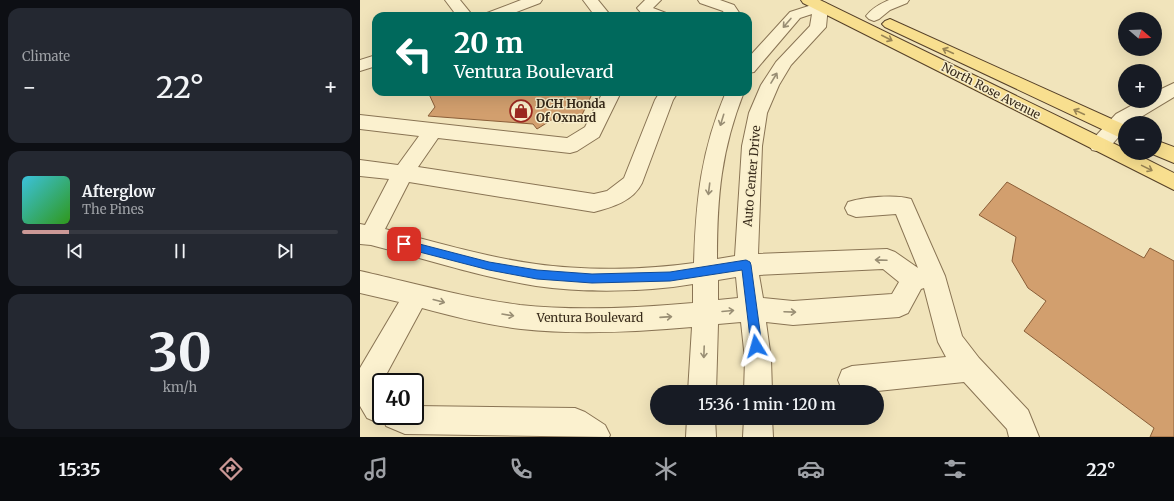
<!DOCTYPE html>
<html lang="en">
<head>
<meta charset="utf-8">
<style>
	:root { --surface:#171b24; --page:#242831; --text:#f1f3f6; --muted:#9ea1a6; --line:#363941; --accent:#cb9896 }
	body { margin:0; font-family:Merriweather,serif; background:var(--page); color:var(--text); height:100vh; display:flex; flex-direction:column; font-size:15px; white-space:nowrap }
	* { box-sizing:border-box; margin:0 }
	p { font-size:13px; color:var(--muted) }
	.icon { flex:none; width:22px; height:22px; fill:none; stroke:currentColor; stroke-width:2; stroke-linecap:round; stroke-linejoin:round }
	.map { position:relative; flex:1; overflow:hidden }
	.panel { display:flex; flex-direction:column; gap:8px; padding:8px; background:#0d0f14; width:360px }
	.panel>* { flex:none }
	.top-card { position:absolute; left:12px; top:12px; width:380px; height:84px; border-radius:12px; box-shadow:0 4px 16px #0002; background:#00695c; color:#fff; overflow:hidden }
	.needle { width:26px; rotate:109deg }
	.fabs { position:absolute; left:758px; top:12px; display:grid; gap:8px }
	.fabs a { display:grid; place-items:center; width:44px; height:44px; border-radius:50%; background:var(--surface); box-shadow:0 4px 16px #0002; font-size:20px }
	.speed { position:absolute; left:12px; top:373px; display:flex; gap:8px; font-size:20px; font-weight:700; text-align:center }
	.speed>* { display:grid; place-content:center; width:52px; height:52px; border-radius:50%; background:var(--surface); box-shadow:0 4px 16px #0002; line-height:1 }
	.speed .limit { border:2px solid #111; border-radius:6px; background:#fff; color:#111 }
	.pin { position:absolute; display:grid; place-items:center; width:34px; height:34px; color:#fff; margin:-17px; border-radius:8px; box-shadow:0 2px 6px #0006 }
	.me { position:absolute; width:44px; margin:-22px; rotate:352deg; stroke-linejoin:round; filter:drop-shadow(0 0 3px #0008) }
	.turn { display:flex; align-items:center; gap:14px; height:84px; padding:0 16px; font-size:18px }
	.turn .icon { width:52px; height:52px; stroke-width:2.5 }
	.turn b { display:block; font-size:28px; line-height:34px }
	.big { font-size:30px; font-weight:600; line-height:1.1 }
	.panel .tile { flex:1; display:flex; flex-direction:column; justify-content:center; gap:6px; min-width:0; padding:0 14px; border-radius:12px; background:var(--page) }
	.panel .dial { align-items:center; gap:0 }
	.dial b { font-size:52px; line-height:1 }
	.song { display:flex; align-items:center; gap:12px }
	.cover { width:48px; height:48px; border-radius:6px; background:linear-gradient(135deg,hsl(190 70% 55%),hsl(110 70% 35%)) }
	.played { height:4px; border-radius:2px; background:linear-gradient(90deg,var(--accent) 15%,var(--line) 15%) }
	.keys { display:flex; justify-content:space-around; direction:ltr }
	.heat { display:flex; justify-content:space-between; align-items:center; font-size:22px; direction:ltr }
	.trip { position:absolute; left:290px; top:385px; width:234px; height:40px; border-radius:20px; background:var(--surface); box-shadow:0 4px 16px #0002; font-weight:600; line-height:40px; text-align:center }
	.tabs { display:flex; height:64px; justify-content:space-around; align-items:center; background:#090b0e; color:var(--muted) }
	.tabs .icon { width:28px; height:28px }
	.tabs .active { color:var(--accent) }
	.tabs b { font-size:18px; color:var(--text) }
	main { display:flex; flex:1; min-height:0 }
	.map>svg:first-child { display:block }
</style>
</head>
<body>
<main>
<section class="panel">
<div class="tile"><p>Climate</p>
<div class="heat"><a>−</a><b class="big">22°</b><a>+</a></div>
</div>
<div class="tile">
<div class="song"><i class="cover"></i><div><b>Afterglow</b><p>The Pines</p></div></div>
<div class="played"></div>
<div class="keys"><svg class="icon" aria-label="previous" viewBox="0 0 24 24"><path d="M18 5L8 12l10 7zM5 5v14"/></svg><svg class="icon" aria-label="pause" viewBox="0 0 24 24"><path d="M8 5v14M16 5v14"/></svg><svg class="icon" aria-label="next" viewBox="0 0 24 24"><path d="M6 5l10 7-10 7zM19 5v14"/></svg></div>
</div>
<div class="tile dial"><b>30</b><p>km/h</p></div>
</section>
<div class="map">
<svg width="814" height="437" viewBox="0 0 814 437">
	<rect width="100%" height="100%" fill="#f1e4bb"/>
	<path fill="#d29f6e" stroke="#8a5e38" d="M68,92h165l-12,25 -5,3 -14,3 -9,-4 -16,10 -4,-5 -105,-8 7,-9z
		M647,182l137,76 6,-10 24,13v176h-24l4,-9 -130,-97 22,-30 -18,-13 -16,-27 4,-24 -37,-22z"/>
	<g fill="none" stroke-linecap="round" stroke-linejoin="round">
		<g stroke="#897454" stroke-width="2">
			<path id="minor" d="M85,0h15l13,16h-16z
				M161,0h21l-2,3 -34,13h-22l3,-3z
				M223,0h15l13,16h-16z
				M285,0h16l-8,8 13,5 3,3 -26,-1 -6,-7z
				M338,0h22l14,5 6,9 -2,2h-16l2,-3 -1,-2 -23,-8z
				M529,0h20l-2,3 -17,7 -11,9 -5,2 -5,-2 -3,-3c6,-8 14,-12 23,-16z
				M461,2l5,1 2,3 -2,21 -35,38 -12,20 -12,28 -5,33 -4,108 129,-5 8,3 23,16 -22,-54 -40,3 -8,-3 -3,-6 3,-6c15,-5 48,-8 63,-3l34,77 17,60 17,22 49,52 11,27h-30l-2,-8 -43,-47 -96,10h-20l-6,-2 -4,-10 4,-10 10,-4 94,-9 -8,-15 -14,-54 -3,1 -13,24 -9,4 -106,8 -27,-3 5,37 1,33h-28l1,-33 -4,-37 -23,2 -2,68h-28l4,-65c-56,5 -115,8 -171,2 -34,-4 -66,-12 -99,-21l-42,78 1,3v27h34v-10l160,2 10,4 20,13 5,10 -1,2 -204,-3 -19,-8 -1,-3 -4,1 -14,-6 -7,-12v-38l39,-66 -39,-9v-22c53,12 106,27 160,34 56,6 117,3 173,-2v-19c-46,8 -110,9 -157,2 -56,-9 -110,-27 -165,-41l-11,-1v-20l5,1 24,-46 -29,-3v-16l38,5 21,-29 -59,-7v-14l207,23 18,-11 18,-35h18l-22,45 -22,14 -7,2 -132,-15 -20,29 176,27 13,-3 17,-13 31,-78 5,-8h18l-5,8 -31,83c-9,18 -29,24 -48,29l-185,-30 -24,47c50,13 100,28 151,35 49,7 109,6 158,-1 2,-64 7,-112 32,-171h18c-23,58 -27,105 -27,167l18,-3 7,-110 7,-33 12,-28 15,-23 34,-36 2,-12 -12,4 -46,54 -6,1v-15l42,-46zM523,269l16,13 -7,12 -99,7 -30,-3 -4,-23zM376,277l2,21 -20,2v-20z
				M16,55v11l-16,5v-11z
				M814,83v14l-43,26h-6v6c-9,10 -17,26 -33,21l-3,-5 3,-5 24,-26 24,-13h15v-9z
				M327,418h28l1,19h-30z
				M384,418h28l1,19h-30z"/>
		</g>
		<g stroke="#564129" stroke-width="2">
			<path id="major" d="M441,0h19l305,149v4h9l40,20v17l-371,-187z
				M530,19l235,106v15l-240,-113 -3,-3 3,-3z
				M795,140l19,7v16l-24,-10h5z"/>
		</g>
		<use href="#minor" fill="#fbf1cf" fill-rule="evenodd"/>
		<use href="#major" fill="#f8df8f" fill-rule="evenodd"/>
	</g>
	<defs><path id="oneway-shaft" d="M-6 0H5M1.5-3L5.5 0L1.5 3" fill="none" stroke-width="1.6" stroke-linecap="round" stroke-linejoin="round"/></defs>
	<g stroke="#998e74">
		<use href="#oneway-shaft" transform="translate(427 23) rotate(131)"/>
		<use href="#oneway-shaft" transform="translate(414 78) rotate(-59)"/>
		<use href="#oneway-shaft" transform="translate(362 120) rotate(107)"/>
		<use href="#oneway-shaft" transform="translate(349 189) rotate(97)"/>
		<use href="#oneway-shaft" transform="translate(521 260) rotate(-178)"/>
		<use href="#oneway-shaft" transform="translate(79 301) rotate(15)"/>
		<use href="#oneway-shaft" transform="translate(368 311) rotate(-5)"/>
		<use href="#oneway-shaft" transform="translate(430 312) rotate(2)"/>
		<use href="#oneway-shaft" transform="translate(148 315) rotate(9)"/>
		<use href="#oneway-shaft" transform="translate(306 317) rotate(-4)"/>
		<use href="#oneway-shaft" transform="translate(344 352) rotate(92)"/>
	</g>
	<g stroke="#988454">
		<use href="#oneway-shaft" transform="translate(527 38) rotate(27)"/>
		<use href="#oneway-shaft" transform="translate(588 51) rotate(-155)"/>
		<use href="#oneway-shaft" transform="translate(719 112) rotate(-155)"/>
		<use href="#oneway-shaft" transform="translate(787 168) rotate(26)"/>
	</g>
	<path fill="#1a73e8" stroke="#114b97" d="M44,240l85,22 48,8 55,4 78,-2 76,-12 4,2 1,3 11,81 -2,4 -4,2 -3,-2 -2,-4 -9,-76 -72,11 -78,2 -55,-4 -48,-9 -85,-22 -3,-1 -1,-3 1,-3z"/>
	<defs>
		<g id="shop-ring" transform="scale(1.15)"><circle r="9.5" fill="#f8eecb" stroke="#9c2820" stroke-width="1.5"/><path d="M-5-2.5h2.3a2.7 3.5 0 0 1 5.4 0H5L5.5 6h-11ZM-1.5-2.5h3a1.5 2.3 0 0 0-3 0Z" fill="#9c2820"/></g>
	</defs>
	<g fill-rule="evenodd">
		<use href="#shop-ring" x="161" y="111"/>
	</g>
	<g text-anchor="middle" stroke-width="3" stroke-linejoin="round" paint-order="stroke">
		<g font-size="12" fill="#372a1a" stroke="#f8eecb">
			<text transform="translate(631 91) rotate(27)" y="4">North Rose Avenue</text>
			<text transform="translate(392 176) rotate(-85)" y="4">Auto Center Drive</text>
			<text x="230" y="322">Ventura Boulevard</text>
		</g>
		<g font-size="12" font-weight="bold" fill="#372a1a" stroke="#f8eecb" text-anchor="start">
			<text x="176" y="108">DCH Honda<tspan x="176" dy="14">Of Oxnard</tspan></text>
		</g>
	</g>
</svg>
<div class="fabs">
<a><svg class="needle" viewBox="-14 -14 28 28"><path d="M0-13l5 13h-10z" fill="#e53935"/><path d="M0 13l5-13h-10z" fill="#9ea1a6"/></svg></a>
<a>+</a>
<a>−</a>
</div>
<div class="speed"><div class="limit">40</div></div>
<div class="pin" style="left:44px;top:244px;background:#d93025"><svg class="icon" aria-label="arrive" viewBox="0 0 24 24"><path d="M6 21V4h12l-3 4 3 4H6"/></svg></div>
<svg class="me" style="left:396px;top:346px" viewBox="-20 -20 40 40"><path d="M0-17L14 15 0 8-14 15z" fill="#1a73e8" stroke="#fff" stroke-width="4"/></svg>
<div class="trip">15:36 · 1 min · 120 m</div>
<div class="top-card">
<div class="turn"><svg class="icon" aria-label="left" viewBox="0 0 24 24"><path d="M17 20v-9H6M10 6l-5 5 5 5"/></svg><div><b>20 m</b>Ventura Boulevard</div></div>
</div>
</div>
</main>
<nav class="tabs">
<b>15:35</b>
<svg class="icon active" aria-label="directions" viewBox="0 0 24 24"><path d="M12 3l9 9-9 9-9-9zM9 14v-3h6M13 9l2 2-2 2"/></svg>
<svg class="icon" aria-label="music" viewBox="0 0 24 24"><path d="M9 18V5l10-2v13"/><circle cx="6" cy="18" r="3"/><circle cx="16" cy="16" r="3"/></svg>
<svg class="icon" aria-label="phone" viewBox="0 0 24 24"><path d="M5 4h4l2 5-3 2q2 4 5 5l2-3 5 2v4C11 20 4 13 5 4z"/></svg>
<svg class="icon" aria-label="climate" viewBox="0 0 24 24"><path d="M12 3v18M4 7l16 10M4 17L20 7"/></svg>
<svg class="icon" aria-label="car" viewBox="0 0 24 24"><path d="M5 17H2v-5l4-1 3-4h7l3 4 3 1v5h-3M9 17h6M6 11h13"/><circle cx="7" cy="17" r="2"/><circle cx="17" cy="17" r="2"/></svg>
<svg class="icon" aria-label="filters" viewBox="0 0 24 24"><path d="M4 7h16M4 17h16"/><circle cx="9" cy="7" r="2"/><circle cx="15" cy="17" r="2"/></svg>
<b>22°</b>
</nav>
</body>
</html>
